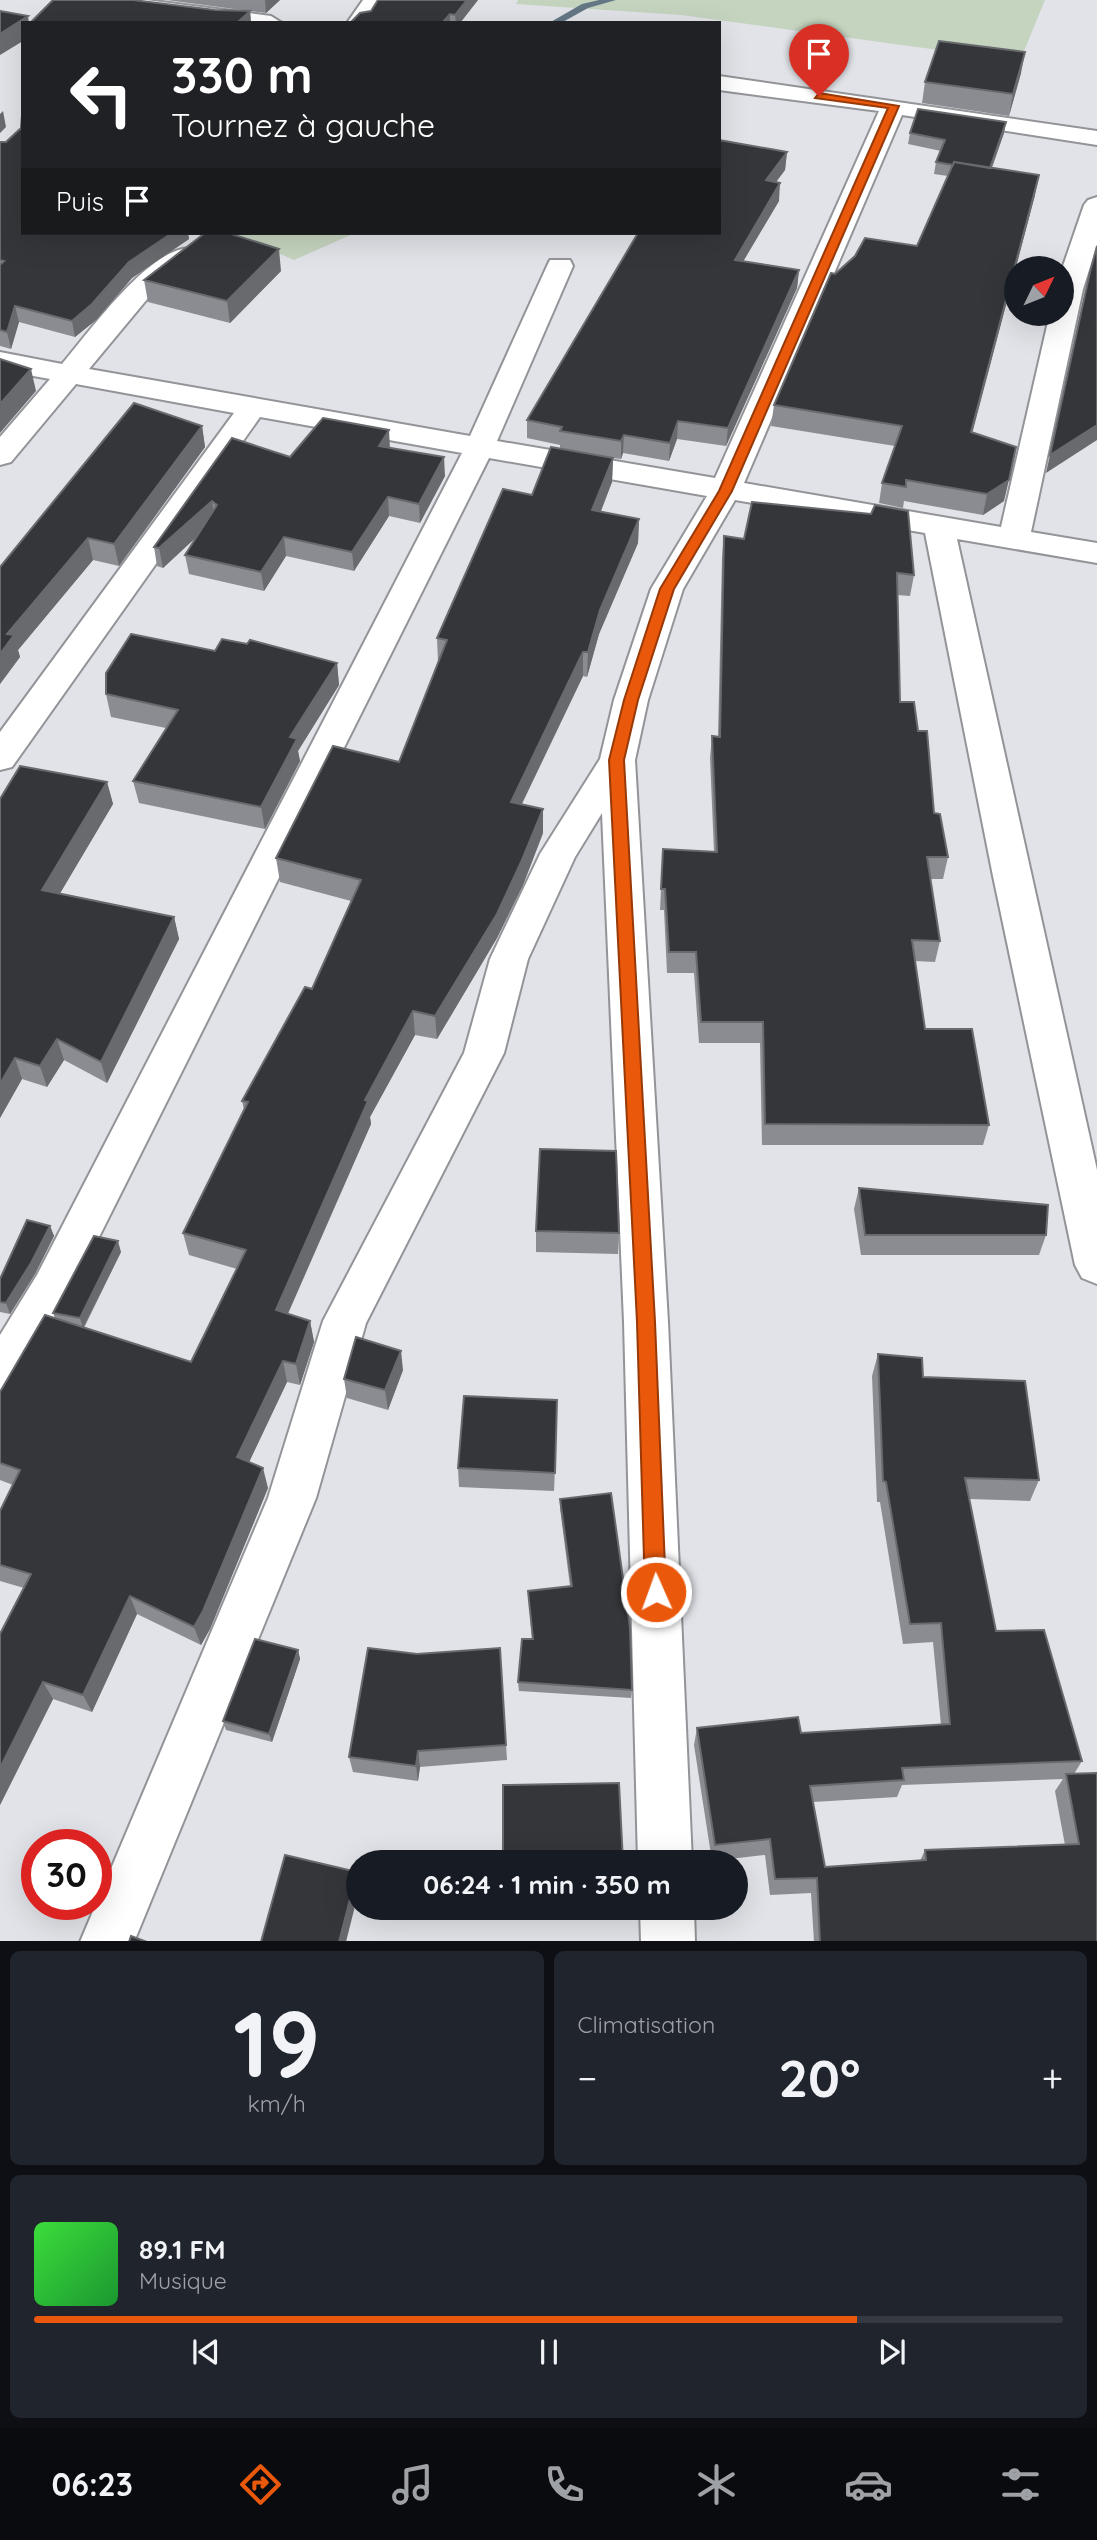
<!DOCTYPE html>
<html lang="fr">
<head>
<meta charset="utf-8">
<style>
	:root { --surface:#171b24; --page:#20242c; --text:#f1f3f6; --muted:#9ea1a6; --line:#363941; --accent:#ea580c }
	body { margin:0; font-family:Quicksand,sans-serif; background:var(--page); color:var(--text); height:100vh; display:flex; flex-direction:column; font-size:26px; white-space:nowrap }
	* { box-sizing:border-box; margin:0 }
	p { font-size:23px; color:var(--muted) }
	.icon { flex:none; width:38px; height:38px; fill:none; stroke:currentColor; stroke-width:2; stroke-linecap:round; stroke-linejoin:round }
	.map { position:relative; height:1941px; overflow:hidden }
	.drawer { display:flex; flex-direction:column; gap:10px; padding:10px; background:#0d0f14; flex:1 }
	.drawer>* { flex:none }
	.banner { position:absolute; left:21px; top:21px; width:700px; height:214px; border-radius:0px; box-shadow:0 7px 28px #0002; background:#202124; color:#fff; overflow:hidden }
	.needle { width:46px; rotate:47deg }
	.fabs { position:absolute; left:1004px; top:256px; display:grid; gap:14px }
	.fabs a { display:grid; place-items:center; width:70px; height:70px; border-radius:50%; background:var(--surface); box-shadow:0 7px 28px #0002; font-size:35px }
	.speed { position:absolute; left:21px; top:1829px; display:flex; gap:14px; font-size:35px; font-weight:700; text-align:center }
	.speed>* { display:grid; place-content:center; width:91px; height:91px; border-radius:50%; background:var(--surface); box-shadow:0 7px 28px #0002; line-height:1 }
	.speed .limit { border:10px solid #d22; background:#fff; color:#111 }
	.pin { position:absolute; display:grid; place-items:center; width:60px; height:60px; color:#fff; margin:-72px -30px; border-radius:50% 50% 50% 0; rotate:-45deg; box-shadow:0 0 7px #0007 }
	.pin .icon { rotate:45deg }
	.me { position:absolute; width:77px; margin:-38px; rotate:358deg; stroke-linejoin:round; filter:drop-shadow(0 0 5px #0008) }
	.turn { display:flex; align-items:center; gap:24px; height:147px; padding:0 35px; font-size:32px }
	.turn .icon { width:91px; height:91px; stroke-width:2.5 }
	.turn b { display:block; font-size:49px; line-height:60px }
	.then { display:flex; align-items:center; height:66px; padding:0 35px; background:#0003; gap:14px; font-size:26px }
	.big { font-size:52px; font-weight:700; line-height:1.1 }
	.drawer .tile { flex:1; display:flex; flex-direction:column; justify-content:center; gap:10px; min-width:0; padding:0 24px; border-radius:10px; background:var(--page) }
	.drawer .dial { align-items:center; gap:0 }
	.dial b { font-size:91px; line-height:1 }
	.song { display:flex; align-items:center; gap:21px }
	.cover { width:84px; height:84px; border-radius:10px; background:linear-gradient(135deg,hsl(120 70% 55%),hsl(130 70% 35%)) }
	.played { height:7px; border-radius:4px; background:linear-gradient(90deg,var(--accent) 80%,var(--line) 80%) }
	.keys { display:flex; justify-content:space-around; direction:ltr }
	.heat { display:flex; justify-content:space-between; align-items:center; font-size:38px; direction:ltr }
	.drawer .tiles { flex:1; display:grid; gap:10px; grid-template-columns:1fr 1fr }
	.tile:last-child { grid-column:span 2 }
	.trip { position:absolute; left:346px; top:1850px; width:402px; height:70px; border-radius:35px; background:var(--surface); box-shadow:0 7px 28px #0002; font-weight:700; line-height:70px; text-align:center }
	.tabs { display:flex; height:112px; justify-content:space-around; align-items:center; background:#090b0e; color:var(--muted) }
	.tabs .icon { width:49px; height:49px }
	.tabs .current { color:var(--accent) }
	.tabs b { font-size:32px; color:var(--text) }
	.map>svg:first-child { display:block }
</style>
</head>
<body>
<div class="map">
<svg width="1097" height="1942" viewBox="0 0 1097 1942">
	<rect width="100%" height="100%" fill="#e1e3e8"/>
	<path fill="#c5d4bf" d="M518,0h527l-25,61 -339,-46 -165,-11z
		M233,233h122l-61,27z"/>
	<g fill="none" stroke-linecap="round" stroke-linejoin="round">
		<path fill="#647785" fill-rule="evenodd" d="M599,0h17l-28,8 -27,15h-12l33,-19z"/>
		<g stroke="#929498" stroke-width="4">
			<path id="minor" d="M83,0h63l125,16 11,7h-65l-123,-16z
				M363,0h23l-16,23h-23z
				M719,76l378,55v14l-195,-30 -158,368 257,44 49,-214h12v-44l22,-64 4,-5 9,-3v48l-14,44 -52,243 66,11v20l-140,-24 140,631v114l-15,-6 -7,-13 -82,-389 -68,-343 -190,-33 -52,89 -35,111 -13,60 33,562 24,540h-54l-14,-540 -22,-509 -27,44 -47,102 -24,94 -138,270 -50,175 -182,444h-54l188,-444 55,-177 141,-268 26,-94 50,-105 60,-95 14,-59 37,-111 56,-93 -218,-38 -422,843 -51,89 -16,6v-61l37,-60 425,-822 -202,-36 -248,350 -12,3v-38l234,-319 -158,-29 -65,78 -11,3v-28l50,-58 -50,-9v-18l62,12c25,-29 93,-125 133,-115l4,6 -4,6 -42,31 -64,77 381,67 77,-170 3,-6h20l3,6 -76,175 218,37 164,-367 -160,-21z
				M640,1908h54l1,34h-54z"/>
		</g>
		<use href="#minor" fill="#fff" fill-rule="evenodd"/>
	</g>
	<path fill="#8a8c91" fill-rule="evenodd" d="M167,0h113l-14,13 -16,-2 1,12 -36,-13 34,1z
		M478,0l-18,23h-110z
		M1021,73l-12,43 -87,-13 3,-21z
		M21,128l2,105h165l1,6 -57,39 -36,42 -21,17 -56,-15 -8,27 -11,-3v-204h6z
		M910,133h94l-12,35 43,27 -63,237 32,69 -21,14 -79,-14 -1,7 -24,-5 3,-20 13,-37 -124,-20 3,-21 61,-131 82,-28 31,-70 -14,-2 2,-12 5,-11 -33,-7z
		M787,152l-2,18 -9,12 3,19 -36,60 56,9 -2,18 -71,158 -49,-7 -8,22 -46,-8 -2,6 -8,-1 -1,24 -12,30 39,7 -1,24 -39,91 -12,43 -4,-1 -61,128 21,5v24l-20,52 -26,53 -60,101 -22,-4 -45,82 1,7 -83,190 22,7 4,21 -14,43 -13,-3 -38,80 19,26 -58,141 -9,16 -64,-31 -45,98 -39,-13 -53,106 24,-217 -24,-7v-70l13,-26 -13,-5v-88l55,-74 -2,-5 68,-61 -37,76 107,34 46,-93 -48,-14 -6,-22 61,-123 -2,-9 70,-112 39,-88 -71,-19 -4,-24 123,-96 39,-100 -1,-24 95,-143 28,-46v-4l-33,-7v-18z
		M281,271l-51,52 -82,-21 -4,-22z
		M202,426l3,21 -86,119 -26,-6 -75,90 2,7 -20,27v-117z
		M232,438l58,19 100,-9 55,28 -25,47 -31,-7 -35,55 -68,-15 -22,35 -75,-17 -4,-19 13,-20 -35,33 -6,-2 -3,-19z
		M724,536l190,39 -4,21 -13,-1 3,107 18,29 16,82 14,44 -5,22h-13l10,62 -5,21 -20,-1 10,68 64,96 -6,20h-221l-2,-102h-61l-5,-70h-27l-3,-63h-4l3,-61 51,3 -4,-94 2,-22h6l4,-178z
		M215,651l122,12 2,22 -41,66 2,10 -35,68 -126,-26 -6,-22 33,-53 -55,-11 -5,-23z
		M107,782l6,22 -53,89 114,24 5,22 -72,144 -43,-23 -17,27 -25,-8 -22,39v-319z
		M859,1188l187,47 -7,20h-178l-7,-46z
		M50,1226l4,10 -19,38 -25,40 -10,-2v-33z
		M536,1231l83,2 -1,21 -82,-2z
		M878,1354l45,23 116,103 -9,21 -61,-2 27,132 86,130 -8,13 23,168h-283l-3,-49 -41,2 -5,-40 -53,6 -18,-116 3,-17 104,5 140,-8 -8,-83 -30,2 -23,-142h-3l-5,-126zM1063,1779l-8,12 10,54 -140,5 -5,11 -95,6 -12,-65 84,-5 5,-12z
		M403,1370l-15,40 -41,-12 -3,-19z
		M557,1419l-3,72 -95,-4 -1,-19z
		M560,1499l72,191 -1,8 -112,-7 -1,-9 14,-43 -4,-48 42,-5 -10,-78z
		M500,1648l7,112 -87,7 -2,14 -65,-9 -4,-15 68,-103z
		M298,1650l2,9 -28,83 -46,-12 -3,-9z"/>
	<path fill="#686a6e" d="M265,0h15l-14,13z
		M467,0h11l-18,23h-4l-1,-8z
		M250,11l1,12h-14z
		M450,14v9h-8z
		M28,16l1,7h-6v9h-2l2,9 -23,14v-21z
		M1025,52l-4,21 -12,43 4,-22z
		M3,111l3,16 -6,6v-19z
		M1006,122l-2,11 -18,50 2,-12z
		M787,152l-2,18 -21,28 2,-18z
		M1039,175l-4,20 -68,258 4,-21z
		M780,183l-1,18 -45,76 1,-17z
		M172,233h16l1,6 -57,39 -36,42 -21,17 -3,-16 57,-59z
		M279,249l2,22 -51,52 -3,-22z
		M799,270l-2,18 -71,158 2,-18z
		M15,306l4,16 -8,27 -4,-17z
		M31,369l5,22 -36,42v-29z
		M678,421l-1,18 -8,22 1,-18z
		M1097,425v15l-51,33 4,-18z
		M202,426l3,21 -86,119 -5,-22z
		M389,430l1,19 -11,-3z
		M624,435l-1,18 -2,6v-18z
		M444,457l1,19 -25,47 -1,-19z
		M613,458l-1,24 -20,53v-25z
		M1012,467l-8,34 -21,14 4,-21z
		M388,497l1,19 -35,55 -2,-19z
		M212,501l3,19 -52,48 -4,-20z
		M639,519l-1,24 -39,91 -12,43 1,-25 12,-42z
		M284,537l2,19 -22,35 -3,-19z
		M88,538l5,22 -75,90 2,7 -20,27v-30l7,-20z
		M583,652v24l-72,150v-24z
		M337,663l2,22 -41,66 2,10 -35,68 -4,-22 29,-70z
		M107,782l6,22 -64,108 -7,-22z
		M543,809v24l-20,52 -26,53 -60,101 -2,-23z
		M174,917l5,22 -72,144 -6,-21z
		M413,1011l2,24 -45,82 1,7 -91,207 -4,-21 89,-210z
		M57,1039l7,21 -17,27 -7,-21z
		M15,1058l7,21 -22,39v-34z
		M50,1226l4,10 -19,38 -25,40 -4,-11z
		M118,1241l3,11 -38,76 -3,-10z
		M310,1321l4,21 -14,43 -4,-21z
		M401,1351l2,19 -15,40 -3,-20z
		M283,1361l4,21 -45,95 -5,-20z
		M263,1468l5,20 -58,141 -9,16 -7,-18z
		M130,1596l7,18 -45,98 -9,-17z
		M298,1650l2,9 -28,83 -3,-8z
		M43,1682l10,17 -53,106v-37z
		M418,1751l2,16 -2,14 -2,-15z
		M357,1872l2,7v11l-13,52h-7z"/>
	<path fill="#34363a" stroke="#686a6e" stroke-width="2" d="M53,0h80l82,10 35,1 -13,12h-207z
		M378,0h89l-12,15 -5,-1 -8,9h-92l10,-10 11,-2z
		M0,11l28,5 -28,18z
		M939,41l86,11 -12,42 -88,-12z
		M918,109l88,13 -16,46 -36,-6 -1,3 -17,-3 9,-22 -35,-7z
		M22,115l1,118h149l-43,29 -37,42 -20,17 -57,-15 -8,26 -7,-2v-65l4,-4 -4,-1v-118h6l15,-14z
		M719,140l68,12 -21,28 14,3 -45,77 64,10 -71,158 -50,-7 -8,22 -46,-8 -3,6 -61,-10 2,-4 -35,-7 111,-187h81z
		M954,162l85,13 -68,257 45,15 -7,33 -22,14 -81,-14v7l-24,-4 20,-57 -128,-21 57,-132 4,1 20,-18 10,-18 52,8z
		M205,233h23l51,16 -52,52 -83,-21z
		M1097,246v179l-47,30 40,-183z
		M0,359l31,10 -31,35z
		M134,403l68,23 -88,118 -26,-6 -81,96 7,1 -14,19v-87z
		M323,418l66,12 -10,16 65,11 -25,47 -31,-7 -36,55 -68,-15 -23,35 -76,-17 32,-50 -5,-4 -53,47 -5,-1 78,-109 58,19z
		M551,447l62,11 -21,52 47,9 -39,91 -12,42h-5l-72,150 32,7 -21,51 -25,54 -62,102 -22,-5 -48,89 3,1 -92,209 34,11 -14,43 -13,-3 -46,96 26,11 -60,143 -9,16 -64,-31 -47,99 -40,-13 -43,86v-134l31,-60 -31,-9v-54l20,-41 -20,-7v-71l45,-77 146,47 55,-112 -63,-17 65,-131 -6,-1 63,-114 7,2 49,-109 -85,-22 57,-112 66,16 48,-122 -10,-2 66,-149 29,6z
		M752,502l119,12 4,-9 33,6 6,64 -17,-2 3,129h14l4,29h9l7,82 6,1 8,43h-21l13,84 -28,-1 13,89h47l17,96 -224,-1 -2,-102h-62l-5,-70h-27l-4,-63h-4l2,-40 54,3 -5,-116 8,1 4,-201 20,3z
		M131,634l84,17 7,-12 25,5 3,-4 87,23 -47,74 7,2 -36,68 -128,-26 45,-71 -72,-16v-21z
		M20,766l87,16 -65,108 132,27 -73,145 -44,-23 -17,27 -25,-8 -15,26v-285z
		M540,1149l76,2 3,82 -83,-2z
		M859,1188l189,17 -2,30h-181z
		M27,1220l23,6 -19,37 -25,40 -6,-1v-23z
		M94,1236l24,5 -38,77 -27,-5z
		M356,1337l45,14 -16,39 -41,-11z
		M878,1354l44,4 1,19 102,4 14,99 -74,-2 31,153 48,-1 38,131 -180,7 2,12 -94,6 15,81 101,-7 -1,-10 154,-6 -13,-70 31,-1v169h-277l-3,-64 -42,1 -5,-40 -55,6 -18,-117 101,-11 3,16 149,-9 -9,-101 -31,1 -24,-142 -3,-1z
		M464,1396l93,4 -2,73 -97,-5z
		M611,1493l19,135 2,62 -114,-8 4,-43h11l-5,-48 44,-5 -12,-87z
		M255,1639l43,11 -29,84 -46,-13z
		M368,1648l49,6 83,-6 6,97 -88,6 -2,15 -67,-9z
		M619,1783l4,79h-120v-77z
		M285,1855l72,17 -18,70h-78z
		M131,1936l16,6h-18z"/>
	<path fill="#ea580c" stroke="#983908" stroke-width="2" d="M819,93l80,13 -167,385 -58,98 -36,111 -14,60 31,562 11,270 -3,7 -7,3 -8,-3 -3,-7 -8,-270 -28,-562 15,-60 36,-111 59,-98 169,-383 -73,-10z"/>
</svg>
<div class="fabs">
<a><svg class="needle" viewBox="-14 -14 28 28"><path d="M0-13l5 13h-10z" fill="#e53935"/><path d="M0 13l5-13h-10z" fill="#9ea1a6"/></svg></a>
</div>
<div class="speed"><div class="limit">30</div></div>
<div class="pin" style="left:819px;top:96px;background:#d93025"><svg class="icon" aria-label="arrive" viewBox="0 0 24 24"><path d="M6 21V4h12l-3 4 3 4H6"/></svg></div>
<svg class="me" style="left:656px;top:1592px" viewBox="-20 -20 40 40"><circle r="17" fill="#ea580c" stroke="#fff" stroke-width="3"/><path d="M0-11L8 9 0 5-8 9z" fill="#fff"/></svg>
<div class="trip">06:24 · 1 min · 350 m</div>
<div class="banner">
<div class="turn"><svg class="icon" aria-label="left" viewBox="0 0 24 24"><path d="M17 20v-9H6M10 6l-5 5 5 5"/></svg><div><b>330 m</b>Tournez à gauche</div></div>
<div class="then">Puis<svg class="icon" aria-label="arrive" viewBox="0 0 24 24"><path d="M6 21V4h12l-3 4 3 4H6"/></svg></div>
</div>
</div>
<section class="drawer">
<div class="tiles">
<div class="tile dial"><b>19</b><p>km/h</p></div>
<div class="tile"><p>Climatisation</p>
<div class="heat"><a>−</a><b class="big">20°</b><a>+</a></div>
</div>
<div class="tile">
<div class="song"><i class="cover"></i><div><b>89.1 FM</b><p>Musique</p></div></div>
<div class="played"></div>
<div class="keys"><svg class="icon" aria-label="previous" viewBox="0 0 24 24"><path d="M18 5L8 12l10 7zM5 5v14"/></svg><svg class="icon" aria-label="pause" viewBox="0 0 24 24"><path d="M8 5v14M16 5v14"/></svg><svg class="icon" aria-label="next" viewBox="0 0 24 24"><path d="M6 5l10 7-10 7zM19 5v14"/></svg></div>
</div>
</div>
</section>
<nav class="tabs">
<b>06:23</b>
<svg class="icon current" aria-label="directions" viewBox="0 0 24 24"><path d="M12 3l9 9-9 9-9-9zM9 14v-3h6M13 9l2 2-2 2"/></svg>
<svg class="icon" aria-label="music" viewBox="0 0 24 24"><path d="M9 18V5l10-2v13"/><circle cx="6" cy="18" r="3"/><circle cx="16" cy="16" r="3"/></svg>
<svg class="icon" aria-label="phone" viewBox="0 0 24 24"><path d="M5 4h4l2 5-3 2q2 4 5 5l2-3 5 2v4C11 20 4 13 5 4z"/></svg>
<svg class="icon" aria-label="climate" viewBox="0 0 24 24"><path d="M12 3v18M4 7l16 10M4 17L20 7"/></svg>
<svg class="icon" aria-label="car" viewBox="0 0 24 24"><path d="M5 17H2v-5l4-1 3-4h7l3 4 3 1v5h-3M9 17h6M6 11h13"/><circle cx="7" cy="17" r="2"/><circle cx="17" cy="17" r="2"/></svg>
<svg class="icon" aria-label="filters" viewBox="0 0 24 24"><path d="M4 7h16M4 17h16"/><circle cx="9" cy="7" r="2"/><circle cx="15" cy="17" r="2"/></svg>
</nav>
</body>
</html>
